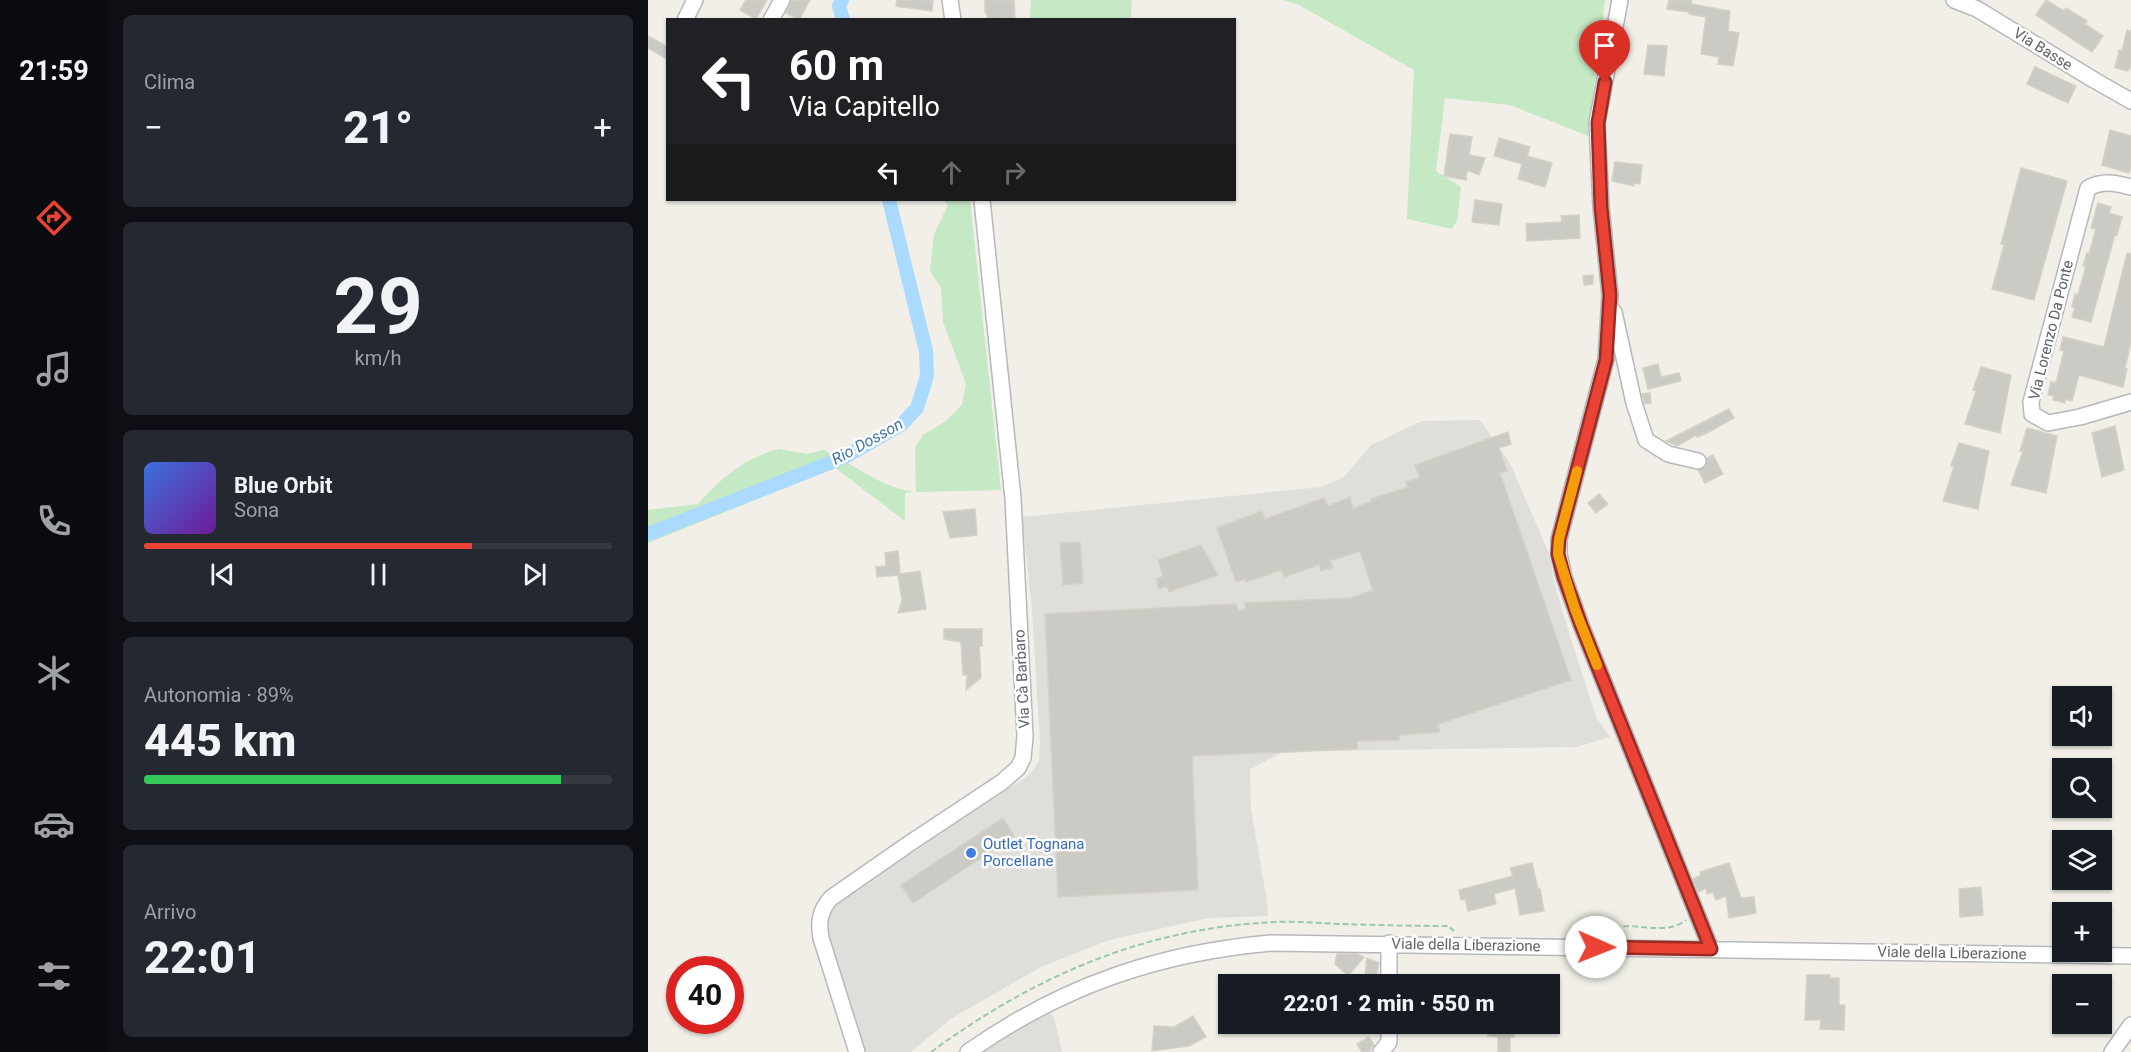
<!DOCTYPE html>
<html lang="it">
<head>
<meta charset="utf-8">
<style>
	:root { --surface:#171b24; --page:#242831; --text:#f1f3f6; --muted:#9ea1a6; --line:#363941; --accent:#ea4335 }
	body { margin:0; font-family:Roboto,sans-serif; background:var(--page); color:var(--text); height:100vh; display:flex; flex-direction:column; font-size:22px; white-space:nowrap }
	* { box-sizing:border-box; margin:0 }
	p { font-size:20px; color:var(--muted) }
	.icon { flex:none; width:33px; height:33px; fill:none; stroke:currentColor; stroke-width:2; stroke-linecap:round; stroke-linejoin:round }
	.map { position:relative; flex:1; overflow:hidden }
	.drawer { display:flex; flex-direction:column; gap:15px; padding:15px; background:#0d0f14; width:540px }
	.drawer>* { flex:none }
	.guide { position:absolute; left:18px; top:18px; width:570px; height:183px; border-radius:0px; box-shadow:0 2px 4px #0004; background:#202124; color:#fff; overflow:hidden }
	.controls { position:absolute; left:1404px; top:686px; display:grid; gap:12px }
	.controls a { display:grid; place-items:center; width:60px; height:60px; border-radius:0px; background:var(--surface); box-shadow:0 2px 4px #0004; font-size:30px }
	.speed { position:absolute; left:18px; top:956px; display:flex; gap:12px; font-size:30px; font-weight:700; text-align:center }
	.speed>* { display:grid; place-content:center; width:78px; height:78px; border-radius:50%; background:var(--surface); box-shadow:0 2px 4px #0004; line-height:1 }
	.speed .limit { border:9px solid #d22; background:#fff; color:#111 }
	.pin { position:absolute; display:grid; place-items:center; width:51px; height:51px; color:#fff; margin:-62px -26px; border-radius:50% 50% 50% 0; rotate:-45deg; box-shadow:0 0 6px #0007 }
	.pin .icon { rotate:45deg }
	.me { position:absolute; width:66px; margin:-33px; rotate:91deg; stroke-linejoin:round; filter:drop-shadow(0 0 4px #0008) }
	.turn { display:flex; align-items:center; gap:21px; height:126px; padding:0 24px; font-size:27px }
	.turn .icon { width:78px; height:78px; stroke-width:2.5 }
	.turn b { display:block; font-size:42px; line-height:51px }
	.lanes { display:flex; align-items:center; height:57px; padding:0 24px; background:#0003; justify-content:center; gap:30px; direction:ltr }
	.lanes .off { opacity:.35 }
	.big { font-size:45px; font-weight:800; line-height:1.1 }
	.drawer .widget { flex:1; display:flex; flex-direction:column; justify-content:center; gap:9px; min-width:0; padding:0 21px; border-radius:9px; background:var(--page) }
	.drawer .dial { align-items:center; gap:0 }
	.dial b { font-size:78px; line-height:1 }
	.song { display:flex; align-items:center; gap:18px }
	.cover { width:72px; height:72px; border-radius:9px; background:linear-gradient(135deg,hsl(220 70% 55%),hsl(280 70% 35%)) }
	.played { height:6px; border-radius:3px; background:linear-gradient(90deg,var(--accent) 70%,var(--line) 70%) }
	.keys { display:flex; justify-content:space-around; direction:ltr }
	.heat { display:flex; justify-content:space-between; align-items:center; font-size:33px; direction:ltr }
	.charge { height:9px; border-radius:4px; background:linear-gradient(90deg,#34c759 89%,var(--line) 0) }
	.trip { position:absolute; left:570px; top:974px; width:342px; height:60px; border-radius:0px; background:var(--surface); box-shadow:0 2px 4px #0004; font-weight:800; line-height:60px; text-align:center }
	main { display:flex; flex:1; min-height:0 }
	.dock { display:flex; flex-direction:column; width:108px; justify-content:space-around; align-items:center; background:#090b0e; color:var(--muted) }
	.dock .icon { width:42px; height:42px }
	.dock .on { color:var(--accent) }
	.dock b { font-size:27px; color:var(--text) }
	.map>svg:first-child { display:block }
</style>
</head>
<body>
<main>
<nav class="dock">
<b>21:59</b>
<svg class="icon on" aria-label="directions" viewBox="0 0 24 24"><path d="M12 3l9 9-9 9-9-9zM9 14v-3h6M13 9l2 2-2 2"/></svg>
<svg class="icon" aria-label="music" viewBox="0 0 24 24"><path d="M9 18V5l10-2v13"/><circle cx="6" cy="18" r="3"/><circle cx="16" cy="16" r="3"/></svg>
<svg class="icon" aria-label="phone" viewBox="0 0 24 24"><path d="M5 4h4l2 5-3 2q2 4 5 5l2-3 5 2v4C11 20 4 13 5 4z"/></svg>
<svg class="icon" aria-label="climate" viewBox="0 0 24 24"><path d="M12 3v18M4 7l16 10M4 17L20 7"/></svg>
<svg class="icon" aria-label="car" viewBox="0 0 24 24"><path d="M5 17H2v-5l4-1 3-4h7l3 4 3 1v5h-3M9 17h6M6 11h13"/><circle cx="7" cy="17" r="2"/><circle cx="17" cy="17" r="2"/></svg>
<svg class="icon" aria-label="filters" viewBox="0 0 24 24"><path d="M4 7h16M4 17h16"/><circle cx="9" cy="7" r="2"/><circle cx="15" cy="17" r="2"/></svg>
</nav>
<section class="drawer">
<div class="widget"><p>Clima</p>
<div class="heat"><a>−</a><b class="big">21°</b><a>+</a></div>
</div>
<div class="widget dial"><b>29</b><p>km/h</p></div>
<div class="widget">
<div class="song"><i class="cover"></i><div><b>Blue Orbit</b><p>Sona</p></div></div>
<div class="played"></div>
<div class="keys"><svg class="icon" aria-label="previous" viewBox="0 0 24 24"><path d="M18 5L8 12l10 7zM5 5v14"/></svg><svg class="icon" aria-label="pause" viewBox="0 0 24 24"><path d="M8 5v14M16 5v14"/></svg><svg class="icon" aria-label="next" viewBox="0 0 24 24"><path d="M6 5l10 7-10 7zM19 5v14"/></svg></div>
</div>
<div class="widget"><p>Autonomia · 89%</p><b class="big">445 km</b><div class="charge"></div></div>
<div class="widget"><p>Arrivo</p><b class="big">22:01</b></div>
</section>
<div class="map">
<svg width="1483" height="1052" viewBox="0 0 1483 1052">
	<rect width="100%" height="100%" fill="#f1efe8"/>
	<path fill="#e0deda" d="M832,420l30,43 41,95 2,20 8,29 35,110 14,20 -34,10 -247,4 -9,-5 -31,3 -39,20 1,40 16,92 1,15 -59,2 -100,22 -68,27 -89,51 -41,34h-45l-41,-123 1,-15 7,-8 42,-27 36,-35 60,-31 51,-33 10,-8 7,-12 1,-18 -8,-133 -10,-92 299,-30 23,-10 27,-32 51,-24z
		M399,1012l7,5 8,35h-80z"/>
	<path fill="#c5e8c5" d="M383,0h101l-1,19h-101z
		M635,0h322l-17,136 -78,-31 -65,-7 -9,73 25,16 -4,34 -5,8 -45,-10 7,-149 -117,-66z
		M296,200h26l31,290 -85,2 -1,-44 8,-13 23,-14 16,-16 4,-21 -23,-62 -2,-34 -11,-17 4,-37 14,-29z
		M132,449l27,5 17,-4c31,15 57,38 91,42l-10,1v28l-71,-54 -14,7 -172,69v-33l50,-6c22,-25 48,-48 82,-55z"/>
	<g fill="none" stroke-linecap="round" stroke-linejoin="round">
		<path stroke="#aadaff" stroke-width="14" d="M194,0l-3,6 4,14
			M0,534l197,-77 56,-32 16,-17 10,-32 -1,-25 -37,-151"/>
	</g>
	<path fill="#cccac5" stroke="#d6d1c6" stroke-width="1.5" d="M98,0h21l-11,19 -16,-9z
		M144,0h18l-11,20 -13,-7z
		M249,0h36l-1,11 -36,-5z
		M337,0h29l1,18 -26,2 -4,-9z
		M1021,0h23l-1,4 39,7 -2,20 11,2 -6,33 -15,-2 1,-7 -18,-3 5,-37 -17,-3v-2l-22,-3z
		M1398,0l18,11 2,-3 21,13 -2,3 18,12 -11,16 -56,-37z
		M1479,30l4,1v38l-2,-1 -1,3 -13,-3 4,-18 3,1z
		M0,36l20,11v13l-20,-12z
		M1000,45l19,1 -3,30 -20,-2z
		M1387,67l41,19 -8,17 -41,-19z
		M1462,130l21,6v30l-2,7 -27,-8z
		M802,134l22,3 -3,18 16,3 -6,17 -12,-5 -1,10 -22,-4z
		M851,138l31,9 -3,9 25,7 -7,24 -27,-8 4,-15 -28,-8z
		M967,162l27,3 -2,19 -6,-1v3l-22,-5z
		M1373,168l46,13 -33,119 -42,-11 12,-44 -3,-1z
		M827,200l27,4 -3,21 -27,-3z
		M1450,203l13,4 -2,6 13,4 -5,18 -2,-1 -24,88 -19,-5 3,-9 -3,-1 3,-13 3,1 8,-29h-3l4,-13 2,1 7,-25 -5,-1z
		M931,215l1,23 -53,3 -1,-17 36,-2 -1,-6z
		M1479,253l4,1v88l-6,26 2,1 -4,18 -44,-12 -7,26 -7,-2v4l-12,-3 1,-4 -6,-1 3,-13 5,1 8,-32 -4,-1 3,-13 41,10z
		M945,275v9l-9,1 -1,-9z
		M1010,364l3,13 18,-4 2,8 -33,8 -5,-21z
		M1333,367l30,8 -11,58 -35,-9 11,-33 -3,-1z
		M1002,393l1,10 -6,1 -3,-10z
		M1081,409l5,9 -25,14 -12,5 -1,-2 -19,11 -11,-5z
		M1467,426l9,44 -22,7 -10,-44z
		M1379,428l30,8 -11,57 -35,-8 12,-34h-3z
		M860,432l3,12 -12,4 8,23 -7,2 71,207 -133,44 2,8 -41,3v5l-42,1v8l-165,7 6,134 -140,7 -13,-283 190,-10 4,7 7,-3 -2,-5 107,-5 22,-8 -13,-39 -30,10 3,6 -12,4 -2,-6 -35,12 -3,-7 -35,12 -1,-3 -9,3 -19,-54 45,-17 3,8 59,-21 4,8 22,-9 3,11 19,-7 -1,-2 37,-12 -2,-5 14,-4 -5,-13z
		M1311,443l30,8 -11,58 -35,-8 11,-34 -3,-1z
		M1065,455l10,19 -18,9 -7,-13 7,-3 2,-9z
		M951,494l9,10 -12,9 -8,-10z
		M327,509l2,26 -27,3 -7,-26z
		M432,542l3,41 -20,2 -3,-42z
		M553,545l17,30 -49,17 -2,-6 -8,3 -3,-10 7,-3 -5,-16z
		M250,551l2,23 20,-3 6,38 -28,4 4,-13 -4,-25 -21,2 -1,-10 10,-1 -1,-13z
		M296,629h38v17l-3,-1 2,33 -15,12 1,-15h-4l-2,-33 -17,-3z
		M355,818l11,18 -101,67 -12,-18z
		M884,863l6,26h2l4,22 -24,4 -5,-27 -21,6 2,10 -28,7 -3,-12 -4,1 -2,-10 54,-14 -3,-8z
		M1081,863l12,35 13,-1 2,16 -27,5 -3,-22 -10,4 -3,-8 -6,2 -1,-6 -7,4 -6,-13 8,-4 -1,-3z
		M1333,887l2,28 -23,2 -1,-28z
		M689,954h20l7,3 -16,19 -13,-12z
		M719,958l12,5 -4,21h-11z
		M1159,975h23v3h9v27h6l-1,25 -24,-1 1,-9h-16z
		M545,1016l13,21 -17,9 -37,5 2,-25 20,1z
		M840,1023h26v14h-4v15h-12v-15l-10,-1z
		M721,1037l5,8 -5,7h-7l-5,-8z"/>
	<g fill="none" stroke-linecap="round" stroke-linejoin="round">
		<g stroke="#b5b8bc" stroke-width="18">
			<path id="minor" d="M302,0l3,20
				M972,0l-23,123 4,84 9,88 -4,64 -47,180v15l5,23 17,48 130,324
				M1306,0l23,9 117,71 37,21
				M37,20l10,-20
				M123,20l11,-20
				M1483,187c-16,-4 -28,-7 -43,1l-57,214 1,12 16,9 32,-6 51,-15
				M966,312l20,91 12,37 22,14 30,7
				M741,984v-41
				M209,1052l-36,-114c-3,-16 -1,-28 10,-40l79,-55 92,-61 16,-14 5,-10 2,-22 -12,-238 -31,-298
				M320,1052c94,-66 190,-99 303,-109l860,13
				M733,1052l8,-10v-19
				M1464,1052l19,-27"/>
		</g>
		<path stroke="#9cc7a9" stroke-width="2" stroke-dasharray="6 3" stroke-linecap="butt" d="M950,935c29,-21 62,5 88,-15
			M283,1052c104,-76 213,-124 344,-130 21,-1 43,1 64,2 36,1 73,2 109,2l6,5"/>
		<use href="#minor" stroke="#fff" stroke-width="15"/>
	</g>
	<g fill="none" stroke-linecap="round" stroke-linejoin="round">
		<g stroke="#982c22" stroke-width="15">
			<path id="route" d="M948,947l115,2 -130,-324 -17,-48 -6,-23 1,-15 47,-179 4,-65 -9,-88 -3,-84 7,-41"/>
		</g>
		<use href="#route" stroke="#ea4335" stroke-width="10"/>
		<path stroke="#f59e0b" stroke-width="10" d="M929,471l-18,68 -1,15 17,55 22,56"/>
	</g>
	<circle fill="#3f7fe0" stroke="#fff" stroke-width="2" cx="323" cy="853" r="6"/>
	<g text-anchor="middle" stroke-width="5" stroke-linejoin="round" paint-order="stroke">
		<g font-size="15" fill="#5f6368" stroke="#fff">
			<text transform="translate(1395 49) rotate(32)" y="5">Via Basse</text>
			<text transform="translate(1403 330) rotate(-76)" y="5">Via Lorenzo Da Ponte</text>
			<text transform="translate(374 679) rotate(-93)" y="5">Via Cà Barbaro</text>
			<text transform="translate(818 945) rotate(1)" y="5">Viale della Liberazione</text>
			<text transform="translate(1304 953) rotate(1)" y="5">Viale della Liberazione</text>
		</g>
		<g font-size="15" fill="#366cbe" stroke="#fff" text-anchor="start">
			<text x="335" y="849">Outlet Tognana<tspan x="335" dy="17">Porcellane</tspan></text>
		</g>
		<g font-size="16" font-style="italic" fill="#4174aa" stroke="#fff">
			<text transform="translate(219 441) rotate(-29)" y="6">Rio Dosson</text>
		</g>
	</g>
</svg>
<div class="controls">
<a><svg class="icon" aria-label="sound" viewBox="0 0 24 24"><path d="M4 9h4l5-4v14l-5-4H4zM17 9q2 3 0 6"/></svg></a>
<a><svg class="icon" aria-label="search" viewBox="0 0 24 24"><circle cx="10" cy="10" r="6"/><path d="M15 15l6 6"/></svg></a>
<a><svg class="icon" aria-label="layers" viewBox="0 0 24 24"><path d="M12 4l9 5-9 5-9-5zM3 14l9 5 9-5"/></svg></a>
<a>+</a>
<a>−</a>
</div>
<div class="speed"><div class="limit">40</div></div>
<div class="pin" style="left:957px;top:82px;background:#d93025"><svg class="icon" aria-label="arrive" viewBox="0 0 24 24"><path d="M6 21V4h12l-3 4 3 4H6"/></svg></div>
<svg class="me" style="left:948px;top:947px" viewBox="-20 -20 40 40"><circle r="19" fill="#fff"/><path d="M0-13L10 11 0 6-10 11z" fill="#ea4335"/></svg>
<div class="trip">22:01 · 2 min · 550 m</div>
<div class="guide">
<div class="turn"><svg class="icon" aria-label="left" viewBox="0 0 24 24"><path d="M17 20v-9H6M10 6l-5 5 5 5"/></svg><div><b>60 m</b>Via Capitello</div></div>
<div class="lanes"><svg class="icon" aria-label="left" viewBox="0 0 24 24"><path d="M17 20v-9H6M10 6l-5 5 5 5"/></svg><svg class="icon off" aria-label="ahead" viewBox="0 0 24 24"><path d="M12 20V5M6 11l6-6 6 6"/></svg><svg class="icon off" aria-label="right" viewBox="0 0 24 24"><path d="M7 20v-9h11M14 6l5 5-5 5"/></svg></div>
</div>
</div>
</main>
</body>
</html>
